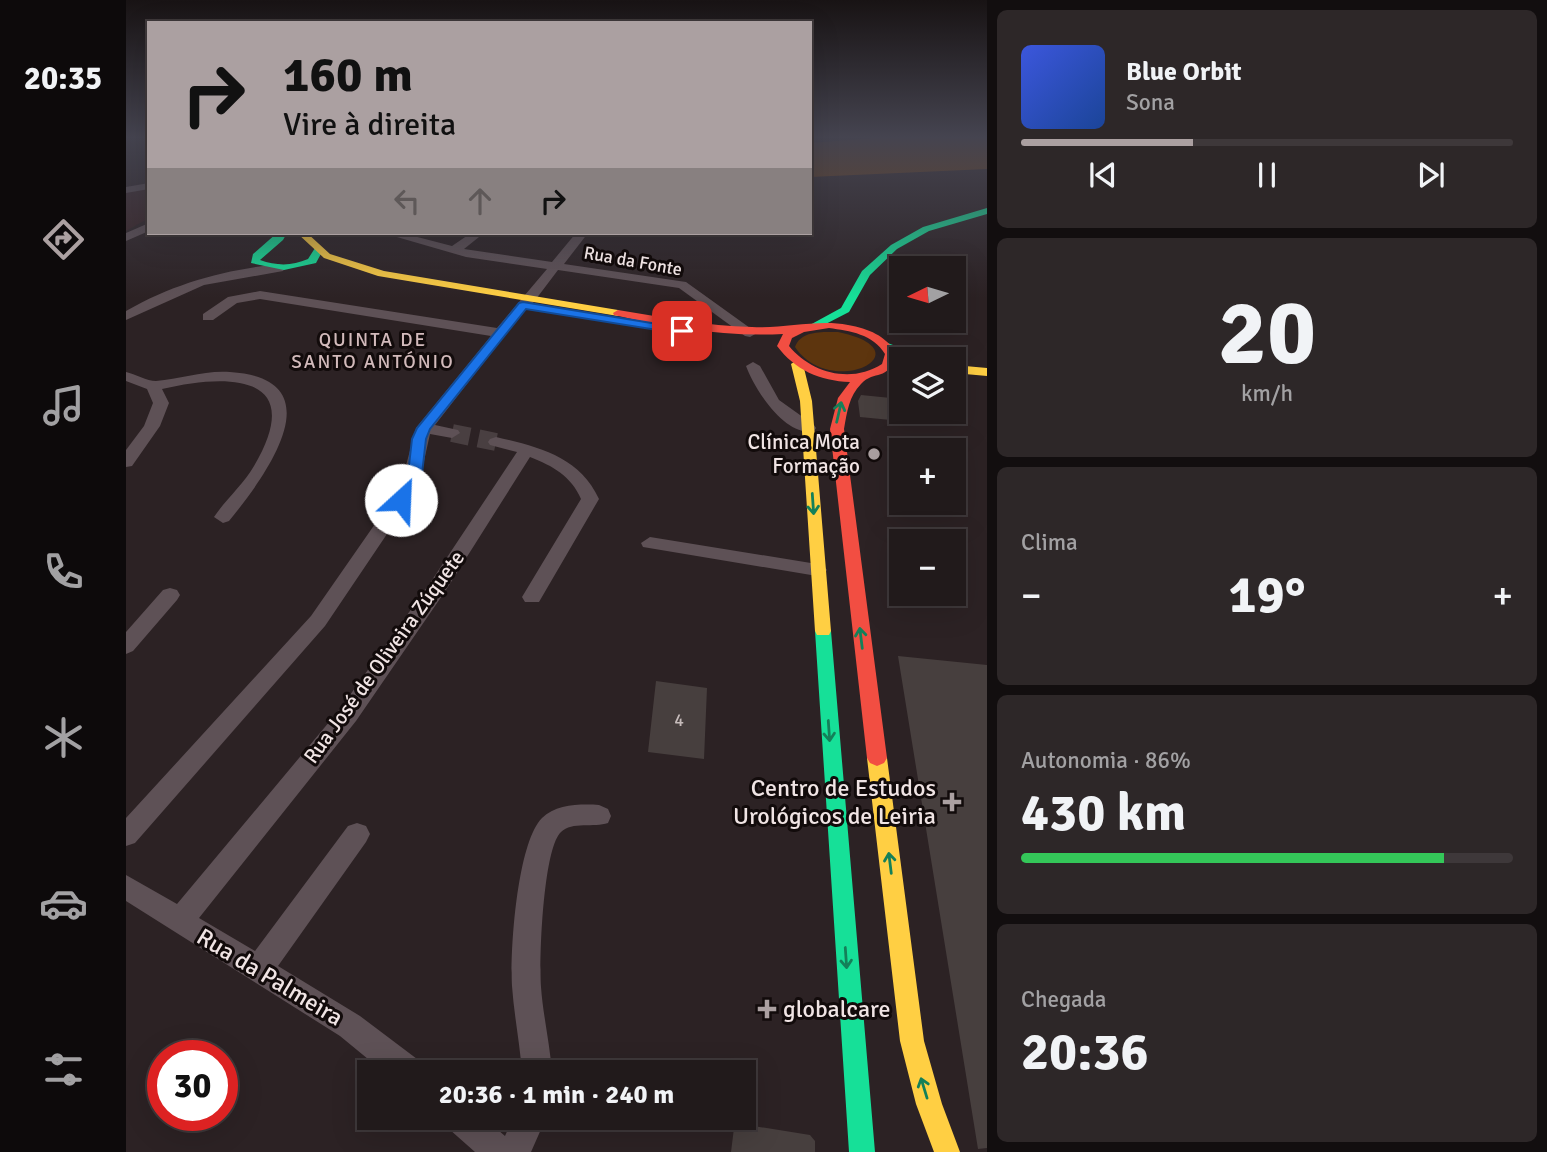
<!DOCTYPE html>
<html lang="pt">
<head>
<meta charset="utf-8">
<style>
	:root { --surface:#211a1b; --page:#2d2728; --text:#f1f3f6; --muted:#a2a1a3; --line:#3e383a; --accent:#aba0a1 }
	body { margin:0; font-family:Signika,sans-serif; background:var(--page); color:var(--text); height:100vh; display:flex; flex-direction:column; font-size:26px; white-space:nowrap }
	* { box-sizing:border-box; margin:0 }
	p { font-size:23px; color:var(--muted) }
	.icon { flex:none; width:38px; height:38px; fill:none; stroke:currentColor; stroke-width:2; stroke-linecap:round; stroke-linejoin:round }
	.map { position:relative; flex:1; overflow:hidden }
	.drawer { display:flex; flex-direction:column; gap:10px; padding:10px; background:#120e0f; width:560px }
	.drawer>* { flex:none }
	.top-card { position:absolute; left:21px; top:21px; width:665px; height:214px; border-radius:0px; box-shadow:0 7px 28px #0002,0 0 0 2px var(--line); background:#aba0a1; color:#111; overflow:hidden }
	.needle { width:46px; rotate:265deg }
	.fabs { position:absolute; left:763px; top:256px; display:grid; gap:14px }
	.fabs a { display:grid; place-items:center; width:77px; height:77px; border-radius:0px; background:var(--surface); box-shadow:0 7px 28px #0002,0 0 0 2px var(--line); font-size:35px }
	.speed { position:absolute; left:21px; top:1040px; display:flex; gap:14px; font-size:35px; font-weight:700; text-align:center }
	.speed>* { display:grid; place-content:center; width:91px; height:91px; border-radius:50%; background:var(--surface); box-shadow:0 7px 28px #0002,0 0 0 2px var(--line); line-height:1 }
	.speed .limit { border:10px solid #d22; background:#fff; color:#111 }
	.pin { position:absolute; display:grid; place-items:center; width:60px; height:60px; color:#fff; margin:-30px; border-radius:14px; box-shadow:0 4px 10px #0006 }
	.me { position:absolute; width:77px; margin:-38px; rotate:25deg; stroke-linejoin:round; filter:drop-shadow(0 0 5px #0008) }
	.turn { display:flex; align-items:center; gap:24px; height:147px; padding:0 21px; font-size:32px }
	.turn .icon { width:91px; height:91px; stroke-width:2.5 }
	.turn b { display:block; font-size:49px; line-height:60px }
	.lanes { display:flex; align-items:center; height:66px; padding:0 21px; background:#0003; justify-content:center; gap:35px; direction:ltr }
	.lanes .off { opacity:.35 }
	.big { font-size:52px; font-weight:800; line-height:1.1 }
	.drawer .widget { flex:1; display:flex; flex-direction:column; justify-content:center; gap:10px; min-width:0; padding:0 24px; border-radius:10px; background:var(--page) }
	.drawer .dial { align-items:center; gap:0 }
	.dial b { font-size:91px; line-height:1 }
	.song { display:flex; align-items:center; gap:21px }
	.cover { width:84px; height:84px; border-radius:10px; background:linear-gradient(135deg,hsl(230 70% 55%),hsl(220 70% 35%)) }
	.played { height:7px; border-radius:4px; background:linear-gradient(90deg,var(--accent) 35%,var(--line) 35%) }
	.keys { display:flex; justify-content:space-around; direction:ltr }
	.heat { display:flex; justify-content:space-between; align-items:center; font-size:38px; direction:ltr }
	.charge { height:10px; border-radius:5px; background:linear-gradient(90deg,#34c759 86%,var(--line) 0) }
	.trip { position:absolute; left:231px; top:1060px; width:399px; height:70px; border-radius:0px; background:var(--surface); box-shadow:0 7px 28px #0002,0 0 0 2px var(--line); font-weight:800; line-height:70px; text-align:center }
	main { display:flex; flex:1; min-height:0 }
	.tabs { display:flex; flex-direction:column; width:126px; justify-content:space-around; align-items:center; background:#0d0a0b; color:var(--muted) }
	.tabs .icon { width:49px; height:49px }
	.tabs .selected { color:var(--accent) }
	.tabs b { font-size:32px; color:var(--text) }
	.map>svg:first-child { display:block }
</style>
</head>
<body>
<main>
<nav class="tabs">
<b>20:35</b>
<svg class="icon selected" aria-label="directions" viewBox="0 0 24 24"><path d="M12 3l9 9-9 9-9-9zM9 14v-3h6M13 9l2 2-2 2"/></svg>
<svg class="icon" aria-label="music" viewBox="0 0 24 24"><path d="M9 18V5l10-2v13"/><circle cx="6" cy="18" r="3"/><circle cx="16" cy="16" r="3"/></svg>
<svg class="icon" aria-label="phone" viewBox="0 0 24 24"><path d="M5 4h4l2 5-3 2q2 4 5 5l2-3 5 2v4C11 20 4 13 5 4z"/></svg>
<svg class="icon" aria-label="climate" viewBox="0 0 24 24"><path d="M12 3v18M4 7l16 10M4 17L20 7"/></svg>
<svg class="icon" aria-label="car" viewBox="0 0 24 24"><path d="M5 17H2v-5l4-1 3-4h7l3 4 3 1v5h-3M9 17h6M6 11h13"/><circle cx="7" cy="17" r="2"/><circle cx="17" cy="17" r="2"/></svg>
<svg class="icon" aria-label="filters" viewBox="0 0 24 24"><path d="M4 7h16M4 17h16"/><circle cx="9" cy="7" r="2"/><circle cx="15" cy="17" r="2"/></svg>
</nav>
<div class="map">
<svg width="861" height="1152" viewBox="0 0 861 1152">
	<rect width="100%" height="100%" fill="#2c2224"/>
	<path fill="#382224" d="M23,184v34l-23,13v-44z"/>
	<path fill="#5d350e" d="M712,332c91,19 -7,69 -43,15 6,-17 28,-15 43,-15z"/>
	<path fill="#744211" d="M761,137h100v32l-177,8v-34z"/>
	<path fill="#473f3e" d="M735,395l40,4v22l-41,-4 -2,-16z
		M772,656l89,9v483l-9,1z
		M530,681l51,7 -3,71 -56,-7z
		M615,1124l69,11 5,6v11h-84l3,-24z"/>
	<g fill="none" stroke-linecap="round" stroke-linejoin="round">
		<path stroke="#493f41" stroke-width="18" stroke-dasharray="18 9" stroke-linecap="butt" d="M326,433l44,9"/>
		<path fill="#5e5156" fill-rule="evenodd" d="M23,183v6l-23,4v-6z
			M23,223v8l-23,10v-8z
			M257,233h19l50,13 19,-13h13l-20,16 88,13 24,-29h12l-24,31 122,18 71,51 -7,4 -5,-1 -66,-48 -121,-18 -25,33 -4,1 -94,121 23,5 2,3 -8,5 -22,-4 -12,54 -93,138 -190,217 -9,3v-28l185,-202 89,-128 16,-60 75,-92 -231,-37 -23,4 -24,17h-10v-6l25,-17 32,-6 237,37 50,-59 -81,-12z
			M153,264l6,4 -2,3 -79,14 -78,35v-9c49,-28 98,-41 153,-47z
			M627,362l7,4 19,34 35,25 2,3 -2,3c-29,7 -60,-43 -68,-65z
			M0,372c9,2 21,9 30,9 25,-2 49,-11 74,-9 108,7 35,105 -1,149l-6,2 -9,-6c12,-18 29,-32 40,-51 54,-92 -25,-93 -92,-77l7,14 -9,23 -28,40 -6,1v-17l18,-24 9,-23 -6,-14 -21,-8z
			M370,437c42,10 83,19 103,62l-60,103h-14l-3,-5 59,-98c-10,-23 -28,-33 -51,-42l-84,133 -90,131 -157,197 56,33 93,-125 9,-3 9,3 4,8 -4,8 -88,124 82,50 61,46 4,11h-40l-45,-37 -214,-135v-26l51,29 163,-195 92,-129 85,-128 -27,-7 -2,-3 2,-3z
			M524,537l167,27 7,2 3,4 -3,4 -7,2 -174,-29 -2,-4z
			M44,588l7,2 3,5 -3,5 -44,51 -7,3v-22l37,-42z
			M473,805l9,4 3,7 -3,7c-14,5 -36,-2 -47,9 -18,17 -22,128 -20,155 2,28 9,57 11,86h-30c-2,-29 -8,-58 -10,-87 -2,-35 5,-143 30,-168 14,-14 39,-14 57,-13z
			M318,1118h40l21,18 8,-18h33l-15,34h-56l-26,-23z"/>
		<path fill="#16e098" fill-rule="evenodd" d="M861,208v6l-58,17 -32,18 -27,26 -21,37 -31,16 -10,-2 33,-18 21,-37 29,-26 32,-18z
			M151,233h10l-4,7 -23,20c17,6 32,6 48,-1l7,-11h6l2,2 -7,13 -32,7 -33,-7 2,-9z
			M759,342l40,15 2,2h-17l-29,-12v-4z
			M697,625l6,2 2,4 44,521h-26l-34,-521 2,-4z"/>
		<path fill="#ffcf43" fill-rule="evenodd" d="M171,233h10l23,21 54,17 234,39 5,3 -5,3 -240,-40 -54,-18z
			M671,360l6,4 9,37 19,230 -2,4h-12l-2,-4 -15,-230 -9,-37z
			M828,365l33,3v8l-33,-3z
			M751,750l7,3 3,5 37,283 18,63 18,48h-26l-18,-48 -16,-63 -33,-283 3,-5z"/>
		<path fill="#f24e42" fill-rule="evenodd" d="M492,310c44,7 89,16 134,17 32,2 65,-8 96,-2 21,4 37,10 49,29 -10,29 -22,15 -36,30 -12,12 -14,28 -17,45l43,329 -3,5 -7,3 -7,-3 -3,-5 -37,-329 8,-31 12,-16c-30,-1 -55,-12 -73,-36l6,-12c-56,3 -115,-6 -169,-19l-1,-2zM703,328c21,3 44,6 56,26l-3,10c-31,20 -71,9 -93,-18l3,-8 12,-6z"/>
	</g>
	<defs><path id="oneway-shaft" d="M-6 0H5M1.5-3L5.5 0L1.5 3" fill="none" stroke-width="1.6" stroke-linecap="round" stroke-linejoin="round" transform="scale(1.75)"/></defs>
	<g stroke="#148059">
		<use href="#oneway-shaft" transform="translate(713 412) rotate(-77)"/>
		<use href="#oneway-shaft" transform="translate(687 504) rotate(86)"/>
		<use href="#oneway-shaft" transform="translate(735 638) rotate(-97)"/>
		<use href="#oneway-shaft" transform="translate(703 731) rotate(86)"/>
		<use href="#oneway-shaft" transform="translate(764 863) rotate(-97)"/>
		<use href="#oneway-shaft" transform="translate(720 958) rotate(86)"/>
		<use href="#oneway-shaft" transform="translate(798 1088) rotate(-107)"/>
	</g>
	<linearGradient id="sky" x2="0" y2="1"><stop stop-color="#181314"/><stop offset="0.46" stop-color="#454450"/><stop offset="1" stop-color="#454450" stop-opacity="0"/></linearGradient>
	<rect width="861" height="298" fill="url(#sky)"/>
	<path fill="#1a73e8" stroke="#114b97" stroke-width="2" d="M397,302l159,26 5,3 -5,3 -156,-25 -96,120 -4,10 -4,35 -16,30h-10l-2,-4 14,-26 4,-35 5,-11 102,-125z"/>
	<g fill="#aba0a1" stroke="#120b0b" stroke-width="2.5">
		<circle cx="748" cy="454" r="7"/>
		<path d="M822.5 791.5h7v7h7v7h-7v7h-7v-7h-7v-7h7z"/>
		<path d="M637.5 998.5h7v7h7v7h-7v7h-7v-7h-7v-7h7z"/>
	</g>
	<g text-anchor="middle" stroke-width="6" stroke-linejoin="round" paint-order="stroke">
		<g font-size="18" fill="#f0e4e4" stroke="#120b0b">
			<text transform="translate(507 261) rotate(10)" y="6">Rua da Fonte</text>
		</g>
		<g font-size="18" fill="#c6bbba">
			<text x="553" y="726">4</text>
		</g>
		<g font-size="19" letter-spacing="2" fill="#d2babb" stroke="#120b0b">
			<text x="247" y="346">QUINTA DE<tspan x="247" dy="22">SANTO ANTÓNIO</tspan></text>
		</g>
		<g font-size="21" fill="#f0e4e4" stroke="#120b0b" text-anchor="end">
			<text x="734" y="449">Clínica Mota<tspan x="734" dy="24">Formação</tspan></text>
		</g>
		<g font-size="21" fill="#f0e4e4" stroke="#120b0b">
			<text transform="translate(258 657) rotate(-54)" y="7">Rua José de Oliveira Zúquete</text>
		</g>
		<g font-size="24" fill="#f0e4e4" stroke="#120b0b" text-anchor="end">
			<text x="810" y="796">Centro de Estudos<tspan x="810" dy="28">Urológicos de Leiria</tspan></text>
			<text x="657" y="1017" text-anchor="start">globalcare</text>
		</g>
		<g font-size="24" fill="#f0e4e4" stroke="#120b0b">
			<text transform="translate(144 977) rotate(31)" y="8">Rua da Palmeira</text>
		</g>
	</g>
</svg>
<div class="fabs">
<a><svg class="needle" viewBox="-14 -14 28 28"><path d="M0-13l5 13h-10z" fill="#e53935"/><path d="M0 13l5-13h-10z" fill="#a2a1a3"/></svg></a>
<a><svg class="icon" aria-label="layers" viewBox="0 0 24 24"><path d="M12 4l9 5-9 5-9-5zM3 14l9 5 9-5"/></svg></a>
<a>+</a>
<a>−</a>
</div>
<div class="speed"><div class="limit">30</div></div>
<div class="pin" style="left:556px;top:331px;background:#d93025"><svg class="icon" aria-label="arrive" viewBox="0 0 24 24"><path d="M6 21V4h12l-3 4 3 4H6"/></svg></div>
<svg class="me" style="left:275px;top:500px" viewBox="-20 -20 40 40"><circle r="19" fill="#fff"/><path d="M0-13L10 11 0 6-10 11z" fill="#1a73e8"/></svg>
<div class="trip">20:36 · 1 min · 240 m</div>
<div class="top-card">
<div class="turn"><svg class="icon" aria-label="right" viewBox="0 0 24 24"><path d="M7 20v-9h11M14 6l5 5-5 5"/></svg><div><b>160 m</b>Vire à direita</div></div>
<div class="lanes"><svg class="icon off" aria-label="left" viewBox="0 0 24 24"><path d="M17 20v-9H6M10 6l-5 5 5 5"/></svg><svg class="icon off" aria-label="ahead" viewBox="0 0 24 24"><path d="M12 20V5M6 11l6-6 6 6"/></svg><svg class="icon" aria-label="right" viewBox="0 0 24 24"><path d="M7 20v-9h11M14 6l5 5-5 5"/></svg></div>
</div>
</div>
<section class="drawer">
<div class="widget">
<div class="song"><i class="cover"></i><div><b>Blue Orbit</b><p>Sona</p></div></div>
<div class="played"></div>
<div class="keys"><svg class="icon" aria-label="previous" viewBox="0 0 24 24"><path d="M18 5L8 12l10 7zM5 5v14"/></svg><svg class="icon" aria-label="pause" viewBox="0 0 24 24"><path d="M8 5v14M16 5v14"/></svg><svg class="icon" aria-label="next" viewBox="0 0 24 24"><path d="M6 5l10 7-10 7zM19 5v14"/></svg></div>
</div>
<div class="widget dial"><b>20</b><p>km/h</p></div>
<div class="widget"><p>Clima</p>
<div class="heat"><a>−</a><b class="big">19°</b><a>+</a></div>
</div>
<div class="widget"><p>Autonomia · 86%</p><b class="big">430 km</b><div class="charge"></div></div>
<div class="widget"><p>Chegada</p><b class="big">20:36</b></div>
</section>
</main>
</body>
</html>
